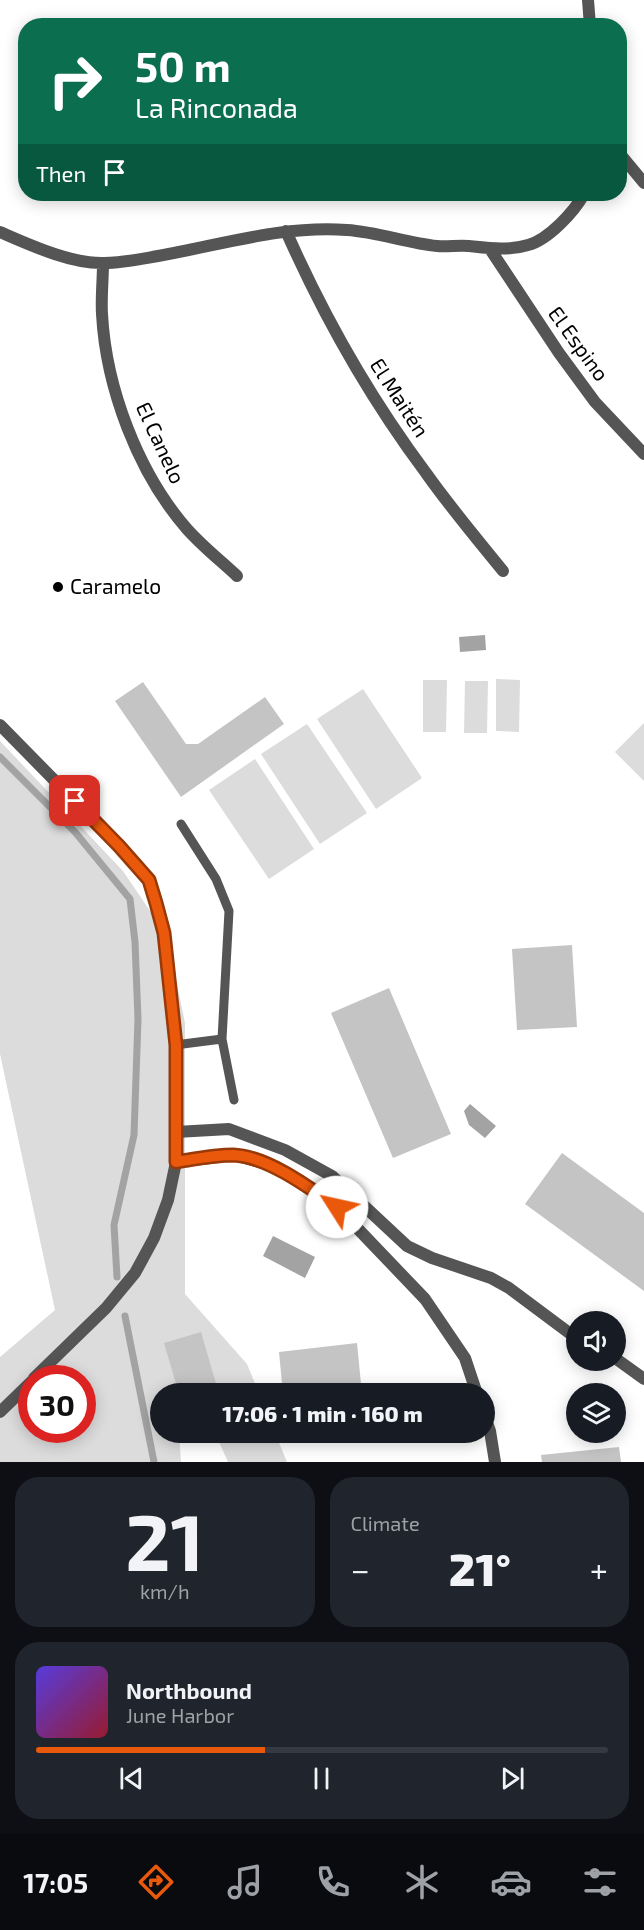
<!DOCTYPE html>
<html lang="en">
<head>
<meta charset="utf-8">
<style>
	:root { --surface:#171b24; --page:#20242c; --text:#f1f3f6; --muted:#9ea1a6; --line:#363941; --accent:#ea580c }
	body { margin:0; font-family:"Exo 2",sans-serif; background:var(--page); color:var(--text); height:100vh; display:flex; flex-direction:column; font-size:22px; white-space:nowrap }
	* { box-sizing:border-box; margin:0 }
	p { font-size:20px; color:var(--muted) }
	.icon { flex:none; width:33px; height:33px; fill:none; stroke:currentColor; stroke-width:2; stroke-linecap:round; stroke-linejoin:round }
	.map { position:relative; height:1462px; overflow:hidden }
	.side { display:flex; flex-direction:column; gap:15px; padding:15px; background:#0d0f14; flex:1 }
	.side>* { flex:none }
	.banner { position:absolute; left:18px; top:18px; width:609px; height:183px; border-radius:24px; box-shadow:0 3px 15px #0003; background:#0b6e4f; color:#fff; overflow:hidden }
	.controls { position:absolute; left:566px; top:1311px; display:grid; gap:12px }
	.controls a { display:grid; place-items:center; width:60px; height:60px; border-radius:50%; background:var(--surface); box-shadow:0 3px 15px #0003; font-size:30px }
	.speed { position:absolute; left:18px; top:1365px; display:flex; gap:12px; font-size:30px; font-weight:700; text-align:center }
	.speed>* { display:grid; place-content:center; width:78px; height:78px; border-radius:50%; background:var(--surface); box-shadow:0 3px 15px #0003; line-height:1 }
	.speed .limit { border:9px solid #d22; background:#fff; color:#111 }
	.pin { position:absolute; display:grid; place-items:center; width:51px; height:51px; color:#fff; margin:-26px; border-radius:12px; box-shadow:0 3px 9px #0006 }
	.me { position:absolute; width:66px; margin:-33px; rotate:305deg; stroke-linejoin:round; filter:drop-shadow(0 0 4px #0008) }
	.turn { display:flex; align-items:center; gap:21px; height:126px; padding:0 18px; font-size:27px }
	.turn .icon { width:78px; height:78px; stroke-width:2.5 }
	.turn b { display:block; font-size:42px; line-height:51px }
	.then { display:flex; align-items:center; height:57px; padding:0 18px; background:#0003; gap:12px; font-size:22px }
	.big { font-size:45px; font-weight:800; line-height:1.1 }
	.side .card { flex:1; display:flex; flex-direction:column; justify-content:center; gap:9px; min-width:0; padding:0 21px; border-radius:24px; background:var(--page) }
	.side .dial { align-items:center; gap:0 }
	.dial b { font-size:78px; line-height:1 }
	.song { display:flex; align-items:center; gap:18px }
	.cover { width:72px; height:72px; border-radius:9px; background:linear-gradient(135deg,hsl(250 70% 55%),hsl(350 70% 35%)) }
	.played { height:6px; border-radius:3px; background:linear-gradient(90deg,var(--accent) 40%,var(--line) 40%) }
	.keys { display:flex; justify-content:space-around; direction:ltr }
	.heat { display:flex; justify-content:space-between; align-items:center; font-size:33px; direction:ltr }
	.side .tiles { flex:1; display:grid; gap:15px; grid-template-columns:1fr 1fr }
	.card:last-child { grid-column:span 2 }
	.trip { position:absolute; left:150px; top:1383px; width:345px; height:60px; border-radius:30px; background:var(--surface); box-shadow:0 3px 15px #0003; font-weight:800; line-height:60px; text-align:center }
	.tab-bar { display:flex; height:96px; justify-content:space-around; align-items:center; background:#090b0e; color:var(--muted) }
	.tab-bar .icon { width:42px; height:42px }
	.tab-bar .active { color:var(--accent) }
	.tab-bar b { font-size:27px; color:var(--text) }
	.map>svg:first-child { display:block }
</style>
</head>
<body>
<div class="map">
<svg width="644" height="1462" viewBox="0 0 644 1462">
	<rect width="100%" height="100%" fill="#fff"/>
	<path fill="#dcdcdc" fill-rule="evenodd" d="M496,679l24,1 -1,52 -23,-1z
		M423,680h24l-1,52h-23z
		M465,681h23l-1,52h-23z
		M363,689l59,89 -46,31 -59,-90z
		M644,723v58l-29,-29z
		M307,724l60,89 -47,31 -59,-90z
		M0,741l123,130 44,65 18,87v271l62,70 12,29 -99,1v38l19,1 2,29h-181v-105l55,-47 -55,-256zM32,1378h50v52h-50z
		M255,759l59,90 -45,30 -60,-89z
		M215,1433h60l12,29h-59z"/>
	<path fill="#a3a3a3" d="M485,635l1,15 -26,2 -1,-15z
		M470,1104l26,22 -11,12 -16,-13 -5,-14z
		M273,1236l42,21 -10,21 -42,-22z"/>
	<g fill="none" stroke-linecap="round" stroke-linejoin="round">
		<path stroke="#a3a3a3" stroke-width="7" d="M0,757l75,75 55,67 5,43 3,77 -4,116 -20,90 3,52
			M125,1316l29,146"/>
	</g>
	<path fill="#c4c4c4" d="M143,682l43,62h12l67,-47 19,27 -103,73 -66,-96z
		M572,945l5,82 -60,3 -5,-81z
		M389,988l62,146 -58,24 -62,-145z
		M562,1153l82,60v78l-119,-87z
		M201,1332l18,62h-40l-15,-51z
		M357,1343l5,51h-79l-4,-42z
		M619,1447l2,15h-79l-1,-7z"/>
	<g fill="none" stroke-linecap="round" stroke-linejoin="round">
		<path stroke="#555" stroke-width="9" d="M181,824l35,55 13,32 -7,128 12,61
			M175,1045l47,-6"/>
		<path stroke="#555" stroke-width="12" d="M588,0l2,26
			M620,154l24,29
			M286,231c38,86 84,167 140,242 24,34 51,66 77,98
			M0,232c30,13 71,32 104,31 18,0 37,-4 54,-7 63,-11 125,-31 189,-26 31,2 60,13 90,16 11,1 21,-1 32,0 19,2 40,5 59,-1 20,-5 46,-33 56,-51
			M490,249l69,104 36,49 49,52
			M103,263c0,17 -2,34 -1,51 4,74 36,159 85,215 15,17 34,32 50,47
			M0,725l119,121 30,34 15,53 11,112 1,117 -8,38 -14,38 -19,35 -29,35 -72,70
			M176,1132l53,-3 56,21 47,26 75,70 25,12 59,20 18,10 67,50
			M176,1162l59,-7 31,9 33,16 38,27 88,92 40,59 12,36
			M615,1358l29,21
			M0,1412l32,-31
			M484,1414l6,17 5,31"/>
	</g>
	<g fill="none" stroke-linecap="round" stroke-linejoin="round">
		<g stroke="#983908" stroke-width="15">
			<path id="route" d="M75,801l44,45 30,34 7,23 8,30 12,112v117c19,-3 38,-7 57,-7 34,1 77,33 104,52"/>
		</g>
		<use href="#route" stroke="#ea580c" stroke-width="10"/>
	</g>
	<circle fill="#000" stroke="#fff" stroke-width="2" cx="58" cy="587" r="6"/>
	<g text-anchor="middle" stroke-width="4.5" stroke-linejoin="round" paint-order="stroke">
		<g font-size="21" fill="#000" stroke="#fff">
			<text transform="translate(578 344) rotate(54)" y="7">El Espino</text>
			<text transform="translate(399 398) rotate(57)" y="7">El Maitén</text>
			<text transform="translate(160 443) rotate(65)" y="7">El Canelo</text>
		</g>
		<g font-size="21" fill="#000" stroke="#fff" text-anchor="start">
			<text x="70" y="594">Caramelo</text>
		</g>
	</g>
</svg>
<div class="controls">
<a><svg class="icon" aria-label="sound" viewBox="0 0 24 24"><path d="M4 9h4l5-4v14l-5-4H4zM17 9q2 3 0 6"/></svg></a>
<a><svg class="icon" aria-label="layers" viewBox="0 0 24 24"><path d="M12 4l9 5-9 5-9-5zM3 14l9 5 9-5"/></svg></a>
</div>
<div class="speed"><div class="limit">30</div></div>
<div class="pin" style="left:75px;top:801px;background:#d93025"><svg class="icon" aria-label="arrive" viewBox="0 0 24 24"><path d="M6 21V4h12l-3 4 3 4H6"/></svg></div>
<svg class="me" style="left:337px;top:1207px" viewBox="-20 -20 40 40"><circle r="19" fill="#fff"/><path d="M0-13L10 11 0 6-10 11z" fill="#ea580c"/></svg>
<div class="trip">17:06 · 1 min · 160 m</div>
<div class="banner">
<div class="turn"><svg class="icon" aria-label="right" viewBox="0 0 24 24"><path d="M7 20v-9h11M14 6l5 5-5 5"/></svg><div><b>50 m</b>La Rinconada</div></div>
<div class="then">Then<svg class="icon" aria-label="arrive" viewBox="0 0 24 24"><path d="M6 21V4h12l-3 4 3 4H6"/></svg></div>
</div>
</div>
<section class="side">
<div class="tiles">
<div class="card dial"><b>21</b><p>km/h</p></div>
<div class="card"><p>Climate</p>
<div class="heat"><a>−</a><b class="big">21°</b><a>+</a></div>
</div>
<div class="card">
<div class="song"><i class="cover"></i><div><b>Northbound</b><p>June Harbor</p></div></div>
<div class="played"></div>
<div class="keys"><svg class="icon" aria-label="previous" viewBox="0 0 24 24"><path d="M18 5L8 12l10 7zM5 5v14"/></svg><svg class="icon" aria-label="pause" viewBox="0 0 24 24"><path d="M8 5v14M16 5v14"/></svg><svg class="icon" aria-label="next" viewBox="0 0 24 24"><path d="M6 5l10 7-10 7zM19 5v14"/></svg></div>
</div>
</div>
</section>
<nav class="tab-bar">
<b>17:05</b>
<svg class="icon active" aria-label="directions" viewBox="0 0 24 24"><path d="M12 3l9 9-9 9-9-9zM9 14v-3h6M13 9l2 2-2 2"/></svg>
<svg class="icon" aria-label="music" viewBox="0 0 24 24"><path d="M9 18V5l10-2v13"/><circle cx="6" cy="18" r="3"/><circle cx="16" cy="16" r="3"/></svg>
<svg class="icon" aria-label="phone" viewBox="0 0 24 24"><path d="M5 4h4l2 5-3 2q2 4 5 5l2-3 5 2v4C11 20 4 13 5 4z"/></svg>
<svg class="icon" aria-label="climate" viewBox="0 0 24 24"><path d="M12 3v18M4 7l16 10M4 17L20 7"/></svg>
<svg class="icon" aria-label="car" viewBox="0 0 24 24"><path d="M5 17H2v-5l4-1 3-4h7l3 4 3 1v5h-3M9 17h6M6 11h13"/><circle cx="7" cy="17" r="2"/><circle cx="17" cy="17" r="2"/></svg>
<svg class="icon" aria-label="filters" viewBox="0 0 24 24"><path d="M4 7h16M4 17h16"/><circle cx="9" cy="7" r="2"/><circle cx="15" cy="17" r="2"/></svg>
</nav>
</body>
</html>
